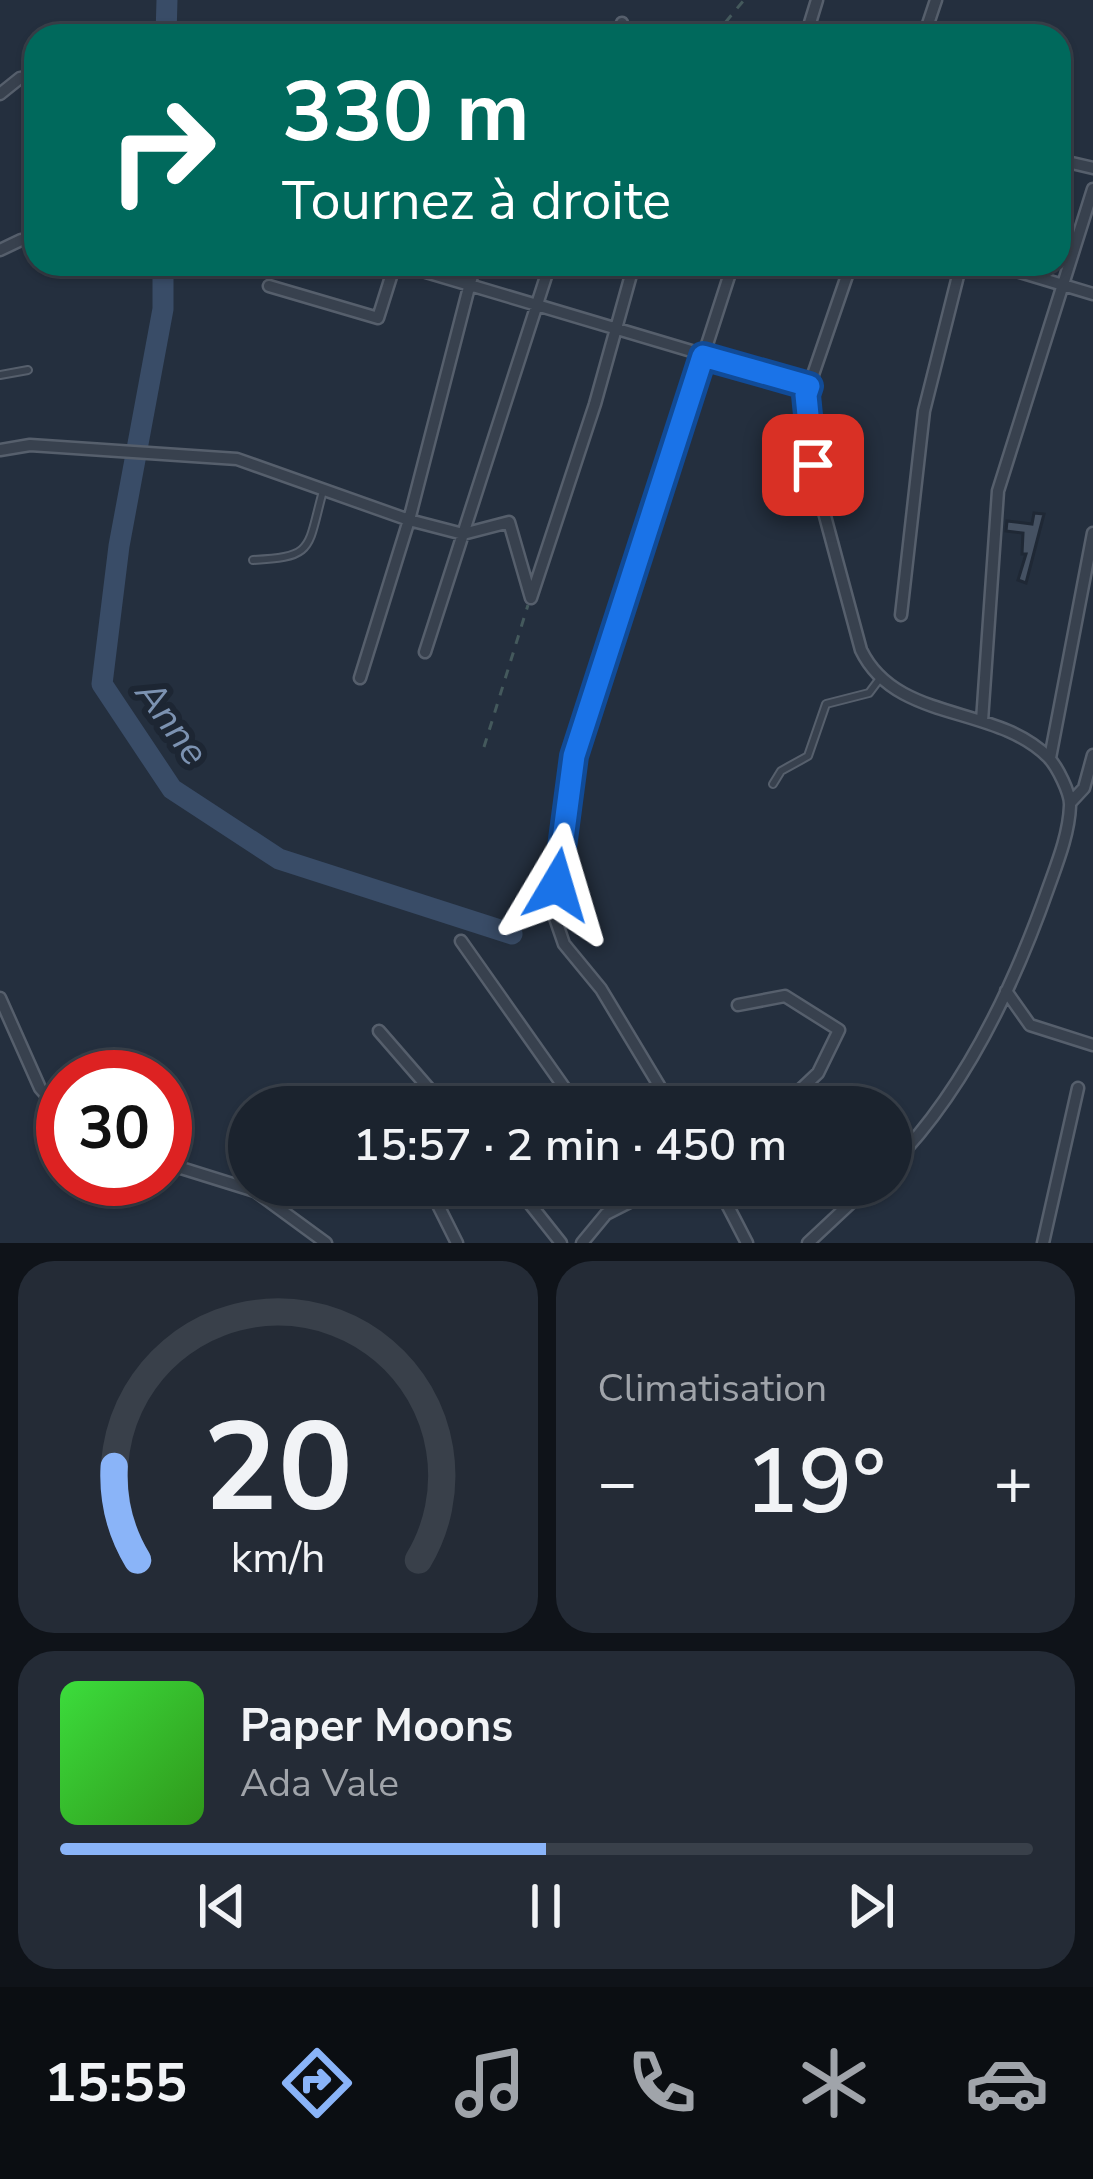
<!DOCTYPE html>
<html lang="fr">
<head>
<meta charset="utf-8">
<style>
	:root { --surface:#1b232e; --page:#242b36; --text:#f1f3f6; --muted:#a0a4aa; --line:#39404a; --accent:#8ab4f8 }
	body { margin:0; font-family:"Nunito Sans",sans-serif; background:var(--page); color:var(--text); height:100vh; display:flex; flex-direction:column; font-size:45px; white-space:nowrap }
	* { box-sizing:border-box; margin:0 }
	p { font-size:39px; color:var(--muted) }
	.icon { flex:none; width:66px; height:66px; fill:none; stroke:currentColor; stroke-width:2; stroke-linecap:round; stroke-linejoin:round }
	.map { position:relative; height:1243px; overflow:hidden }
	.side { display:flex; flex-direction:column; gap:18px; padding:18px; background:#0f1319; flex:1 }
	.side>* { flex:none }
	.banner { position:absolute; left:24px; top:24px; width:1047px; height:252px; border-radius:36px; box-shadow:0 3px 9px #0004,0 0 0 3px var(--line); background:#00695c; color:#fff; overflow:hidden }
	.speed { position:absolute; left:36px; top:1050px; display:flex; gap:24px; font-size:60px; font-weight:700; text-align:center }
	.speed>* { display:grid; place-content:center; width:156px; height:156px; border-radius:50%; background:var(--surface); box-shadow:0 3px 9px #0004,0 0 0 3px var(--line); line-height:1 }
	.speed .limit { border:18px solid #d22; background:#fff; color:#111 }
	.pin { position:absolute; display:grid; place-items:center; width:102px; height:102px; color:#fff; margin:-51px; border-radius:24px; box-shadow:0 6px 18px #0006 }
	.me { position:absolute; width:132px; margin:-66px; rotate:7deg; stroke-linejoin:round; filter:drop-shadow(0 0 9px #0008) }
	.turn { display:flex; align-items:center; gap:42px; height:252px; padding:0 60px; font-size:54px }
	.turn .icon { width:156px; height:156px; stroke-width:2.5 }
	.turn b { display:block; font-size:84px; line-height:102px }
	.big { font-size:90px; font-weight:600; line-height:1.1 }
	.side .card { flex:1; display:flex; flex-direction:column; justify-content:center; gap:18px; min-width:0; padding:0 42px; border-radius:36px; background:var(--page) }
	.side .dial { align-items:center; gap:0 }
	.dial svg { height:312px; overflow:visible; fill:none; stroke:var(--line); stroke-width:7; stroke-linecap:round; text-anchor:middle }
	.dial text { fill:var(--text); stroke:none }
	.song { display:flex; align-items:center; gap:36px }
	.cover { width:144px; height:144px; border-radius:18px; background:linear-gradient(135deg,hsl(120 70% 55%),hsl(110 70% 35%)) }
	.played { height:12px; border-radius:6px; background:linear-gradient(90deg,var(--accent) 50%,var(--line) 50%) }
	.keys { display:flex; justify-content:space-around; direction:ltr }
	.heat { display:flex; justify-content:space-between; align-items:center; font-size:66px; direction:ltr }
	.side .tiles { flex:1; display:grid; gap:18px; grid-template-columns:1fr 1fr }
	.card:last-child { grid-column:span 2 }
	.trip { position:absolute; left:228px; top:1086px; width:684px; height:120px; border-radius:60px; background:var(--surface); box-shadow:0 3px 9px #0004,0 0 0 3px var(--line); font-weight:600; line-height:120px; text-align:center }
	.tabs { display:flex; height:192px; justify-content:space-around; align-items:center; background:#0b0e12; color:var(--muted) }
	.tabs .icon { width:84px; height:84px }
	.tabs .on { color:var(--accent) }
	.tabs b { font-size:54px; color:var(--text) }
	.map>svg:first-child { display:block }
</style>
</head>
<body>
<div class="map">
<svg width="1093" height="1243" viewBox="0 0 1093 1243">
	<rect width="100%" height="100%" fill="#242f3e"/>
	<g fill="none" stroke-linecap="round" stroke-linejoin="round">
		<path stroke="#394c67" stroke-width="21" d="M166,36l1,-36
			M163,264v45l-44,237 -17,138 70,105 107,70 233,75"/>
	</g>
	<path fill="#455162" stroke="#1f2835" stroke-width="3" d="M1034,513l10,1 -18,69 -8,-3 8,-26h-4l1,-21 -17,-2 1,-10 25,3z"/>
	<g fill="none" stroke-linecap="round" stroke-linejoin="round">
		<g stroke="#565f6c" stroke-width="10">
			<path id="service" d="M0,375l28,-5
				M253,560c62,-3 54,-11 70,-69
				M773,784l8,-13 27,-15 18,-52 43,-11 12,-16"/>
		</g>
		<g stroke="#565f6c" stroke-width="15">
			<path id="minor" d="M618,36l4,-13
				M806,36l11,-36
				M924,36l12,-36
				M0,94l20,-16 16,-3
				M1059,160l34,8
				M0,250l21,-10
				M399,264l410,122
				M818,264l30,9
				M851,264l-45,131 2,44 10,51 43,160c35,73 134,54 187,107 9,9 23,37 22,49 -1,27 -12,55 -21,80 -34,97 -85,206 -158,279
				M993,264l100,30
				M269,286l109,32 17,-54
				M0,450l30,-5 207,14 172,61 54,14 46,-12 22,76
				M531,598l64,-194 39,-140
				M901,615l23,-204 37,-147
				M425,652l125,-388
				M360,678l49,-158 66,-256
				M982,721l16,-230 95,-302
				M1050,758l43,-225
				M1071,802l13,-14 9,-33
				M461,941l117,166
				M1006,991l24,34 63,20
				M0,998l40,90 23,26
				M738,1005l47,-9 54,34 -21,43 -36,34
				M379,1031l66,76
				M413,1107l21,-12
				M672,1107l-71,-118 -37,-45 -11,-32 21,-156 159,-492
				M165,1163l90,28 71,52
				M428,1185l29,58
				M515,1185l46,58
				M717,1185l30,58
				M582,1243l24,-29 57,-29
				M808,1243l62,-58
				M1043,1243l35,-155"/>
		</g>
		<path stroke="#44595c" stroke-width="3" stroke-dasharray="9 9" stroke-linecap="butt" d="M714,36l30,-36
			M484,747l44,-142"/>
		<use href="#service" stroke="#38414e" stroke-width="6"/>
		<use href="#minor" stroke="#38414e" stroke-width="10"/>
	</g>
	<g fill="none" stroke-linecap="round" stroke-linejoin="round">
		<g stroke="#114b97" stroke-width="30">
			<path id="route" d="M557,885l17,-129 129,-400 106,30 -3,9 7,70"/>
		</g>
		<use href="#route" stroke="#1a73e8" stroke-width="21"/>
	</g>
	<g text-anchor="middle" stroke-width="12" stroke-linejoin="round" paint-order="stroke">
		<g font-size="39" font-style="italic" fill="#7c92b1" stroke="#1d2633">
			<text transform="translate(173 722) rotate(54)" y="14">Anne</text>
		</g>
	</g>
</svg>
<div class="speed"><div class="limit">30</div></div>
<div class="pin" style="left:813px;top:465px;background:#d93025"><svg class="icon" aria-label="arrive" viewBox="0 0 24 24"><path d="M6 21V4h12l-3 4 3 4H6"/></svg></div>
<svg class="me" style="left:557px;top:885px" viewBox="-20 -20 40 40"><path d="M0-17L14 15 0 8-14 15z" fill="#1a73e8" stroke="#fff" stroke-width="4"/></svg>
<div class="trip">15:57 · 2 min · 450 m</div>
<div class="banner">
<div class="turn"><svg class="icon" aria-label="right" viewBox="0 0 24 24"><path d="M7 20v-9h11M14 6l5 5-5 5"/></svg><div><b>330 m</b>Tournez à droite</div></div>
</div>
</div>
<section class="side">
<div class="tiles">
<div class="card dial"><svg viewBox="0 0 100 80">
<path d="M14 69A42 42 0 1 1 86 69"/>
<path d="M14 69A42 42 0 0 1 8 45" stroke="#8ab4f8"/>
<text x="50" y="56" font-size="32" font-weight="700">20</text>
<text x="50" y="72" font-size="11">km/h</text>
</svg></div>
<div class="card"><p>Climatisation</p>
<div class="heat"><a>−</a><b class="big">19°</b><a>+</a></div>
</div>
<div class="card">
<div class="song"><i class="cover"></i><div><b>Paper Moons</b><p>Ada Vale</p></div></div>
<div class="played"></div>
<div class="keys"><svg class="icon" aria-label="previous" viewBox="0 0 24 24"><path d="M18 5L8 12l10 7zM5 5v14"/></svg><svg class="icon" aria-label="pause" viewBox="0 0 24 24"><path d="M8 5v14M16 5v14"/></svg><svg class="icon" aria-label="next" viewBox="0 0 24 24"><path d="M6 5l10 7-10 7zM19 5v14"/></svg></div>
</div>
</div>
</section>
<nav class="tabs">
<b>15:55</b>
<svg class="icon on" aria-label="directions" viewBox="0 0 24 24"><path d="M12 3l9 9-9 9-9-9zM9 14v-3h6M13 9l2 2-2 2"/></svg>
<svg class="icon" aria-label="music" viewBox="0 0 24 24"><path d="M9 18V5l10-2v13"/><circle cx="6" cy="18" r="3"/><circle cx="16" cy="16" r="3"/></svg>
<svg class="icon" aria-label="phone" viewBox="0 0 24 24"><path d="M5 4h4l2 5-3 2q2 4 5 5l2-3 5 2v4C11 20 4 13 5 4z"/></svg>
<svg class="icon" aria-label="climate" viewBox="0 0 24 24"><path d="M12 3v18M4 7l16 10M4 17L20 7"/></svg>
<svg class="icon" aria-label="car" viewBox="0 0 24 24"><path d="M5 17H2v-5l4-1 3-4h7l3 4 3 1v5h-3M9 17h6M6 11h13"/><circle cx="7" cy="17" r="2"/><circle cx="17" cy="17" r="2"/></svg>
</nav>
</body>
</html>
